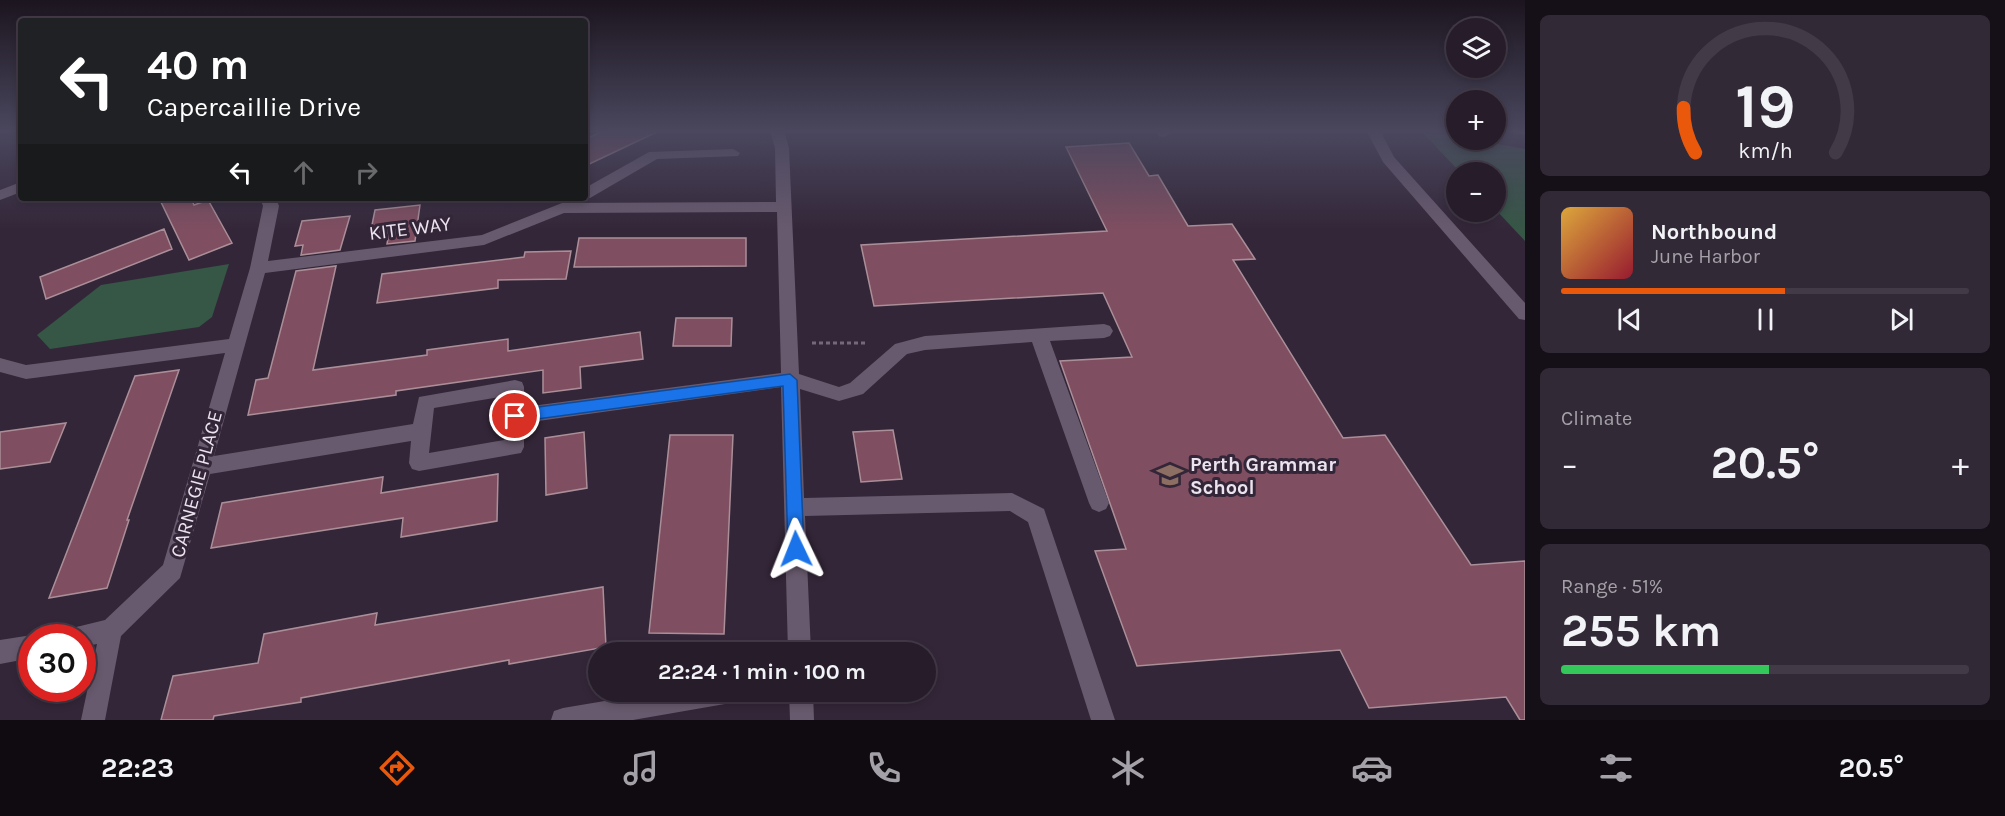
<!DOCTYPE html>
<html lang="en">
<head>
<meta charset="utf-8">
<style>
	:root { --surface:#261c2a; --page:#322936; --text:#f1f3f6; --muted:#a4a1a8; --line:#423a47; --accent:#ea580c }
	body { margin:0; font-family:Karla,sans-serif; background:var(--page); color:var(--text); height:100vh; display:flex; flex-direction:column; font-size:22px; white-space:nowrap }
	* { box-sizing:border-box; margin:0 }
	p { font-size:20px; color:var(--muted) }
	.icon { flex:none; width:33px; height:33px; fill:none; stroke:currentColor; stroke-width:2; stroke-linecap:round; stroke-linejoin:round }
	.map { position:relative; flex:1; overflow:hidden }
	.sheet { display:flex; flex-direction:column; gap:15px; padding:15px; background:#150f17; width:480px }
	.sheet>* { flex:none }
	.top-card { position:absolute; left:18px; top:18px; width:570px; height:183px; border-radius:6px; box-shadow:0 3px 9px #0003,0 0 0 2px var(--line); background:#202124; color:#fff; overflow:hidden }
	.buttons { position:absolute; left:1446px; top:18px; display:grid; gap:12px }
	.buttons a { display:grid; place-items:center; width:60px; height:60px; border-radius:50%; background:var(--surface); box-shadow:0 3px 9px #0003,0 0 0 2px var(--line); font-size:30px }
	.speed { position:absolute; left:18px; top:624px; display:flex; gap:12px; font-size:30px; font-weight:700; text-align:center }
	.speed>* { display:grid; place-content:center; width:78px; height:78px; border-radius:50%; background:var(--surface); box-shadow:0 3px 9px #0003,0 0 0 2px var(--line); line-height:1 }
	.speed .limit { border:9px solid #d22; background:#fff; color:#111 }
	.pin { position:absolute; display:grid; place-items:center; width:51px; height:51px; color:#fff; margin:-26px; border:3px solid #fff; border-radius:50%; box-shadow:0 2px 6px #0007 }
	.me { position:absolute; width:66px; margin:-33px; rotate:358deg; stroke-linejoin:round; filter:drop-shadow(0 0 4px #0008) }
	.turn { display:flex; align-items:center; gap:21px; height:126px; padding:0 30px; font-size:27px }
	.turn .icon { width:78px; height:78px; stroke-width:2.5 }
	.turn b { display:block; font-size:42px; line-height:51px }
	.lanes { display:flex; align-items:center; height:57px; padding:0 30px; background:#0003; justify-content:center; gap:30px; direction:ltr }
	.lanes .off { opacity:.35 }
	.big { font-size:45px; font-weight:700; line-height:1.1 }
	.sheet .tile { flex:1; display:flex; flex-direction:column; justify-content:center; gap:9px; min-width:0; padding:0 21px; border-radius:9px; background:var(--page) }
	.sheet .dial { align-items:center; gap:0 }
	.dial svg { height:156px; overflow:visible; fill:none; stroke:var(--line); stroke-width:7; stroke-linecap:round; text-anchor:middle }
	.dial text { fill:var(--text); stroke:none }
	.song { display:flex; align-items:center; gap:18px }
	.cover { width:72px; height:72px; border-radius:9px; background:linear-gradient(135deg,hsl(40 70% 55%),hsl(350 70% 35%)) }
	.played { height:6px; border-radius:3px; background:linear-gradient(90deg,var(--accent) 55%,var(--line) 55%) }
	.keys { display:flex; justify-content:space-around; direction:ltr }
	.heat { display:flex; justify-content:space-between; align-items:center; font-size:33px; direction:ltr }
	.charge { height:9px; border-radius:4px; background:linear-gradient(90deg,#34c759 51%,var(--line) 0) }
	.trip { position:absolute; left:588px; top:642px; width:348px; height:60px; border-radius:30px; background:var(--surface); box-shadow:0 3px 9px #0003,0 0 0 2px var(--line); font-weight:700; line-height:60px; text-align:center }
	.tab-bar { display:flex; height:96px; justify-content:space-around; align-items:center; background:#0f0b11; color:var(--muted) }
	.tab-bar .icon { width:42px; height:42px }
	.tab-bar .active { color:var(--accent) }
	.tab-bar b { font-size:27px; color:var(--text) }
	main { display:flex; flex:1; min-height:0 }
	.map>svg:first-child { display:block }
</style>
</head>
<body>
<main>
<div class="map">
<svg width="1525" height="720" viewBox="0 0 1525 720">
	<rect width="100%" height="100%" fill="#332638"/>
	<path fill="#365646" d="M1420,130l36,5v5h21l48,9v92l-29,-31v-38h-36z
		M229,264l-17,53 -13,10 -149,22 -13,-14 64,-50z"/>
	<path fill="#7f4e60" stroke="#ab8f98" stroke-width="1.5" d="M606,130h55l-76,36v-27z
		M1129,143l20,33 9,-1 30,51 44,-2 23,35 -22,1 110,178 42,-3 86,130 54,-4v159h-5l-14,-23 -137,11 -29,-58 -203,16 -42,-115 31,-2 -66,-188 72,-4 -29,-64 -229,13 -13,-61 246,-14 -41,-84z
		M159,198h32l3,7 14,-5 24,43 -43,17z
		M420,205l-5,36 -28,3 2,-11 -19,2 5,-25z
		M350,216l-10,34 -39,5 2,-10 -8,1 7,-25z
		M164,229l8,20 -126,50 -6,-22z
		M579,238h167v28l-172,1z
		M571,251l-5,28 -68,1v8l-121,15 5,-29 142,-17 1,-5z
		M336,266l-23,104 114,-15v-5l81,-11v12l132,-19 3,27 -63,8 1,21 -38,5v-23l-147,21v4l-148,20 8,-35 12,-2 28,-107z
		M676,318h56l-1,28h-58z
		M179,370l-52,150h2l-22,68 -58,10 86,-222z
		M66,423l-16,39 -50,7v-37z
		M893,430l9,49 -41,3 -8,-50z
		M584,432l3,56 -41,7 -1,-57z
		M670,435h63l-9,199 -75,-1z
		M498,474l-1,47 -96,16 2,-19 -192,30 11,-45 161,-26 -2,16z
		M603,587l3,60 -97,17v-4l-208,38v4l-87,14 -1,4h-52l12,-44 85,-13 6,-29 113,-21 -2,12z"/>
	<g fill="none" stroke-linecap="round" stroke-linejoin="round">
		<path stroke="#756979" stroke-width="3" stroke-dasharray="4 3" stroke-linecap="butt" d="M812,343h55"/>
		<path fill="#685a6e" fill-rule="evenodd" d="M770,130h14l5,18 10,226 40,13 11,-4 45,-39 30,-8 179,-12 6,2 3,5 -3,5 -6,2 -54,3 59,162 -3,6 -7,3 -7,-3 -3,-6 -57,-161 -107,8 -18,4 -44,40 -24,7 -39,-12 4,109 208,-5 32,16 71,211h-24l-63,-198 -18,-11 -205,5 6,136h-23l-7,-265 -257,36v24l-3,6 -102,18 -7,-2 -3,-6 2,-22 -201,33 -30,104 -59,58 -16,84h-24l16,-76 -15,3v-9h-21l3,-8 41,-10 58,-55 62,-212 -199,26 -26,-7v-14l26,7 203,-26 21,-71 13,-62 -3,-8h16l3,8 -11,55 214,-26 80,-32 214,-1 -1,-54zM777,212l4,161 -257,34v-20l-2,-5 -7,-2 -96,17 -6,27 -199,32 51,-183 219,-28 80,-32zM506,396l-2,44 -75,13 5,-45z
			M1155,130h14l2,3 -7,4 -5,-1z
			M1366,130h14l14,27 131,146v17l-6,-1 -136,-157z
			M1513,130h12v5l-10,-2z
			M733,149l7,4 -2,3 -81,3 -67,39h-11h6v-10l64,-36z
			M21,182v10l-21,8v-10z
			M32,635l7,3h-7v20l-32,6v-24z
			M658,692h79l-4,8 -8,4 -92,16h-82l3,-9 9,-3z
			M789,692h24l1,28h-24z"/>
	</g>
	<linearGradient id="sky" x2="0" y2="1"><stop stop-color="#1c151f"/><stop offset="0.57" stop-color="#4a475e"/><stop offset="1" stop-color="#4a475e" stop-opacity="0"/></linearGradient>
	<rect width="1525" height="230" fill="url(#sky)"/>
	<path fill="#1a73e8" stroke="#114b97" stroke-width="1.5" d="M790,374l7,6 7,169 -2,5 -6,2 -6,-2 -2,-5 -5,-163 -268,36 -5,-2 -2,-4 2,-4 5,-2z"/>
	<defs>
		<g id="school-bare" transform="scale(2.07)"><path d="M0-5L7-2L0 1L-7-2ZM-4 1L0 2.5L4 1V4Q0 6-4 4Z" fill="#8d6e63" stroke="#332638" stroke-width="2.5" paint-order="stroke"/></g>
	</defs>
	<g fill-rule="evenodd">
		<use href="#school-bare" x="1170" y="475"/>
	</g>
	<g text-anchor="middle" stroke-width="6" stroke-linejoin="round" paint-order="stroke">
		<g font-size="20" fill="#ebe3ee" stroke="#332638">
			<text transform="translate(410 228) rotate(-7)" y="7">KITE WAY</text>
			<text transform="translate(196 484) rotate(-75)" y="7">CARNEGIE PLACE</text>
		</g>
		<g font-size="20" font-weight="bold" fill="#ebe3ee" stroke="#332638" text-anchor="start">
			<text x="1190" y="471">Perth Grammar<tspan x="1190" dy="23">School</tspan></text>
		</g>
	</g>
</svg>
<div class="buttons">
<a><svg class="icon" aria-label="layers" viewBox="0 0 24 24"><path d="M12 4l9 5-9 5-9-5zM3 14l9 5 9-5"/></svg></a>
<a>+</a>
<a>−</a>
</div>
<div class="speed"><div class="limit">30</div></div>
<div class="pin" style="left:515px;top:416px;background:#d93025"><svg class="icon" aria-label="arrive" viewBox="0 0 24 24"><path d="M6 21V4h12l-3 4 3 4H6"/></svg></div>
<svg class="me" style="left:796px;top:549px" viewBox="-20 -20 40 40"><path d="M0-17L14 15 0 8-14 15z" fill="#1a73e8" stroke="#fff" stroke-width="4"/></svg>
<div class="trip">22:24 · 1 min · 100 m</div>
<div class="top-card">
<div class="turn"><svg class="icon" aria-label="left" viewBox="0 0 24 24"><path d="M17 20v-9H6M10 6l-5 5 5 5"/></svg><div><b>40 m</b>Capercaillie Drive</div></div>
<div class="lanes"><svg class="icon" aria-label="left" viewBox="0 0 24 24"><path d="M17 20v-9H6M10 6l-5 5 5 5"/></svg><svg class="icon off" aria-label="ahead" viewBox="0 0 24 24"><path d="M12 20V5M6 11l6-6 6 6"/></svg><svg class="icon off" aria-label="right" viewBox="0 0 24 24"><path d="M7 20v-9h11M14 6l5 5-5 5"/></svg></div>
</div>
</div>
<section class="sheet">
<div class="tile dial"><svg viewBox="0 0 100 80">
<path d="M14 69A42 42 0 1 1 86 69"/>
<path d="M14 69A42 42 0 0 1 8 46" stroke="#ea580c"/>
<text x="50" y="56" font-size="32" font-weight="700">19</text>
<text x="50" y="72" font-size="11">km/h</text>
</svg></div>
<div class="tile">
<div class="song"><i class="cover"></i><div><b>Northbound</b><p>June Harbor</p></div></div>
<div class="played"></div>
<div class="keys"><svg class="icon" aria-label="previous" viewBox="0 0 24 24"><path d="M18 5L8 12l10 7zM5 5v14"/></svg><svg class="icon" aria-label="pause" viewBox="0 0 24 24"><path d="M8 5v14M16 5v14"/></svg><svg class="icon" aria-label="next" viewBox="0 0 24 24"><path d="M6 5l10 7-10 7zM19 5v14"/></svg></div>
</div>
<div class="tile"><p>Climate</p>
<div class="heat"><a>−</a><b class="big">20.5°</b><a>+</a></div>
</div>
<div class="tile"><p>Range · 51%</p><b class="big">255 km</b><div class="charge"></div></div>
</section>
</main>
<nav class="tab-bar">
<b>22:23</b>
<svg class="icon active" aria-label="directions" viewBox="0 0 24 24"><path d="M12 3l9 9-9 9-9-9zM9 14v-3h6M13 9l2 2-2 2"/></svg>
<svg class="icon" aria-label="music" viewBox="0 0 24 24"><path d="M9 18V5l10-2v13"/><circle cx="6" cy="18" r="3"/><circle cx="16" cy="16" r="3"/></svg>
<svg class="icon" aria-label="phone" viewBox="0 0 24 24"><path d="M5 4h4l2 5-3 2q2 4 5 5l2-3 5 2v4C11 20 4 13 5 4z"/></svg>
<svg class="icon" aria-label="climate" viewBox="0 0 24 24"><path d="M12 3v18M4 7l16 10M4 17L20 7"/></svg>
<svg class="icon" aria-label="car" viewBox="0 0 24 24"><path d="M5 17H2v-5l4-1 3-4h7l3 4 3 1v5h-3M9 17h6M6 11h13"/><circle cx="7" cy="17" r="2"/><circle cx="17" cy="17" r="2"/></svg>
<svg class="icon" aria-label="filters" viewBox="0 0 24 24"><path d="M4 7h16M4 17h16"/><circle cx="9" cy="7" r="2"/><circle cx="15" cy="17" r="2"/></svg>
<b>20.5°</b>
</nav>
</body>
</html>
